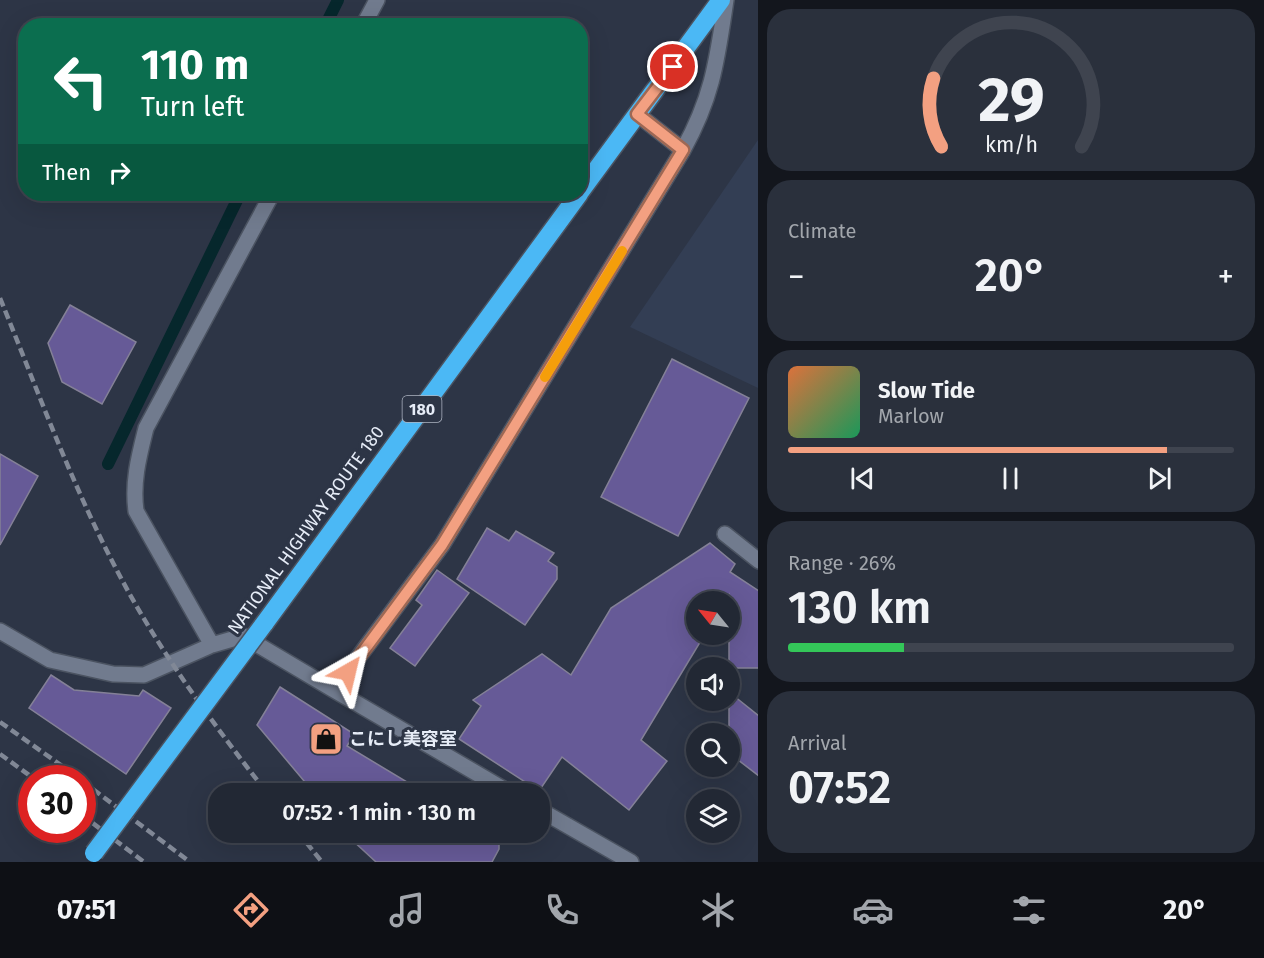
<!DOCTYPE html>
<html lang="en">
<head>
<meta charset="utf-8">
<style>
	:root { --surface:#222834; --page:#2a303c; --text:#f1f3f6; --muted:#a2a6ac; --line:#3f444f; --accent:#f3a081 }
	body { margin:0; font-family:"Fira Sans","Noto Sans JP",sans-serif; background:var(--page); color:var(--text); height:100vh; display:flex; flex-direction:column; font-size:22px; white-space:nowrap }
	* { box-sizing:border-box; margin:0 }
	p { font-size:20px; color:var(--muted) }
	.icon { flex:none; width:33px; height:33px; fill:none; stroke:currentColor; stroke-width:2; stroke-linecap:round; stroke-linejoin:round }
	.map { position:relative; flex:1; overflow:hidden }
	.panel { display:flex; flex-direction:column; gap:9px; padding:9px; background:#13161d; width:506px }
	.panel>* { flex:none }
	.guide { position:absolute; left:18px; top:18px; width:570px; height:183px; border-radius:24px; box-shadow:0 6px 24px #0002,0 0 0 2px var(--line); background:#0b6e4f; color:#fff; overflow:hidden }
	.needle { width:39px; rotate:300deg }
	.buttons { position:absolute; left:686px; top:591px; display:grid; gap:12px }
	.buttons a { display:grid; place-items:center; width:54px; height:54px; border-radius:50%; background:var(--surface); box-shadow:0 6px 24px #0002,0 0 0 2px var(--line); font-size:30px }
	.speed { position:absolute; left:18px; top:765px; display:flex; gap:12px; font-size:30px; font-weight:700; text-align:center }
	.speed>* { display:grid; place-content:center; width:78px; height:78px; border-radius:50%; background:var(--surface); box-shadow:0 6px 24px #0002,0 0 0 2px var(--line); line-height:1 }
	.speed .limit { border:9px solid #d22; background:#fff; color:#111 }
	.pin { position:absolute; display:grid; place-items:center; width:51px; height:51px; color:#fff; margin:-26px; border:3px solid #fff; border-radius:50%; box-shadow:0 2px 6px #0007 }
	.me { position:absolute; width:66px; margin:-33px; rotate:37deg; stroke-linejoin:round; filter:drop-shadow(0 0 4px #0008) }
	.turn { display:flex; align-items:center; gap:21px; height:126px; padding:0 24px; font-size:27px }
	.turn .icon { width:78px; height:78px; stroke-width:2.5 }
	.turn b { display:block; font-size:42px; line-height:51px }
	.then { display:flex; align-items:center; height:57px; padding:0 24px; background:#0003; gap:12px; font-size:22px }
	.big { font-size:45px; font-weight:600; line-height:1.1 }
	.panel .widget { flex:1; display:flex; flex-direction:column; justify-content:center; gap:9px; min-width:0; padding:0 21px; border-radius:24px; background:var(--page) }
	.panel .dial { align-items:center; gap:0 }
	.dial svg { height:156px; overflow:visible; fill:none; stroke:var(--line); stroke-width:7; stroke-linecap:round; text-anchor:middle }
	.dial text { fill:var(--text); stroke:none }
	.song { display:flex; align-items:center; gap:18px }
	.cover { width:72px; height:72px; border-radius:9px; background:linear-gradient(135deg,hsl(20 70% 55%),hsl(150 70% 35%)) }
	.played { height:6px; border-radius:3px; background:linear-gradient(90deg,var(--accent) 85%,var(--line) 85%) }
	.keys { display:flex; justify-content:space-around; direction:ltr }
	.heat { display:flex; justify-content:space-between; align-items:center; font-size:33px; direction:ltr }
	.charge { height:9px; border-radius:4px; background:linear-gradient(90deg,#34c759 26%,var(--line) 0) }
	.trip { position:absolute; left:208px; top:783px; width:342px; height:60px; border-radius:24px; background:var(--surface); box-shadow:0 6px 24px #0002,0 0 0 2px var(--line); font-weight:600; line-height:60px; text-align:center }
	.tab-bar { display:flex; height:96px; justify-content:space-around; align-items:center; background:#0e1015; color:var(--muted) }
	.tab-bar .icon { width:42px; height:42px }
	.tab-bar .on { color:var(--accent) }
	.tab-bar b { font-size:27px; color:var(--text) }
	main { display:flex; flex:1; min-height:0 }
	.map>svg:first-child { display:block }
</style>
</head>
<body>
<main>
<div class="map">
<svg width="759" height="862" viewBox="0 0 759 862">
	<rect width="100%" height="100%" fill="#2d3546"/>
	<path fill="#333e54" d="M758,140v248l-128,-61z"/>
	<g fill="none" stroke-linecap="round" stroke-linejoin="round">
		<path stroke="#06272c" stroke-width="12" d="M325,26l13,-26
			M108,464l132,-270"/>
	</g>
	<path fill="#665a97" stroke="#848197" stroke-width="1.5" d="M70,305l66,37 -34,62 -40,-22 -14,-39z
		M672,359l77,39 -71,138 -77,-39z
		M0,454l38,22 -38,69z
		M487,528l22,13 7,-10 38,22 -6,8 9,6v12l-32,46 -68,-46z
		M710,543l25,21 -5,8 29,19v77h-30v-73l-4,7h-29v32h9l-64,106 26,21 -38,49 -67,-53 -23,34 -80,-52 22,-33 -8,-6 69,-46 29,21 40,-67z
		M437,570l32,23 -54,73 -25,-18 32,-43 -6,-5z
		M51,675l23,15 65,6 4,-6 28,18 -45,66 -97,-66z
		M280,687l74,47 -7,12 80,48h-112l-58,-69z
		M729,692l30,24v60l-30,-23z
		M353,832h140l6,5v12l-7,13h-116l-26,-24z"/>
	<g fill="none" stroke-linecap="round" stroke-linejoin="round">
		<g stroke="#4b5361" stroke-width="18">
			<path id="minor" d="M363,26l14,-26
				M637,114l46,36
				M725,534l34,27
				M0,631l50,29 63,14 31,1 68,-30 31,-9 91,54
				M212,645l-76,-134c-4,-29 3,-55 10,-83l126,-234
				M512,794l-178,-104 108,-145 241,-395c30,-54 34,-90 43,-150
				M540,810l91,52"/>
		</g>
		<g stroke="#4b5361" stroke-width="21">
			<path id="highway" d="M580,192l141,-192
				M264,624l315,-430"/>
		</g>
		<use href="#minor" stroke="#717b8e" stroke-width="15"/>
		<use href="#highway" stroke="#4bb8f5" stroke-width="18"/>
		<path stroke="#818896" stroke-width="4.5" stroke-dasharray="9 4.5" stroke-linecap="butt" d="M0,298c40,98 76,199 128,293 40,72 89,138 140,203
			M0,722l79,56
			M0,754l33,24
			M82,781l108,81
			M82,815l62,47
			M298,832l24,30"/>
		<g stroke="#4b5361" stroke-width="21" stroke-linecap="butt">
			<path id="highway-bridge" d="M94,853l170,-229"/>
		</g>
		<use href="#highway-bridge" stroke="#4bb8f5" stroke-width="18"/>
	</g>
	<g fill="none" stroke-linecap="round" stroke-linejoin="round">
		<g stroke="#9e6854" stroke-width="15">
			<path id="route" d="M348,672l94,-127 241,-395 -46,-36 36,-47"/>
		</g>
		<use href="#route" stroke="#f3a081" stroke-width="10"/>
		<path stroke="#f59e0b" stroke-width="10" d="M545,377l77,-126"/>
	</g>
	<defs>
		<g id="shop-square" transform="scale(1.725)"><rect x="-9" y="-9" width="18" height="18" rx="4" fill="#f3a081" stroke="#2d3546"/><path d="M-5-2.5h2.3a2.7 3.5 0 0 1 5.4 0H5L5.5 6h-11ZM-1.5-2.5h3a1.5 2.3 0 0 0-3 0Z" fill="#111"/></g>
	</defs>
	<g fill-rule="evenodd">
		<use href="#shop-square" x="326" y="739"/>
	</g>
	<g text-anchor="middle" stroke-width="6" stroke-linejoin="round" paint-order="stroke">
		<rect fill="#2d3546" stroke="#aeb5c2" stroke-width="1.5" x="402.5" y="396" width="39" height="26" rx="4.5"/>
		<g font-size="16" font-weight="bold" fill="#e6ecf7">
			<text x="422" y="415">180</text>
		</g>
		<g font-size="18" fill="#e6ecf7" stroke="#2d3546">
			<text transform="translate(306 530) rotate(-54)" y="6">NATIONAL HIGHWAY ROUTE 180</text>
		</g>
		<g font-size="18" font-weight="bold" fill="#e6ecf7" stroke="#2d3546" text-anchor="start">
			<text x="349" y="745">こにし美容室</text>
		</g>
	</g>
</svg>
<div class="buttons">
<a><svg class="needle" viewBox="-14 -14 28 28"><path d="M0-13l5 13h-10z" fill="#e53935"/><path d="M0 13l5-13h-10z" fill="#a2a6ac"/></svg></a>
<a><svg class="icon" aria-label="sound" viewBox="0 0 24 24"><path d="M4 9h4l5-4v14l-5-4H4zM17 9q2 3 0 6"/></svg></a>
<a><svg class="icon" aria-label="search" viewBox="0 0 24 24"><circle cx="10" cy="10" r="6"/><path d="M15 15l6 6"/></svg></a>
<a><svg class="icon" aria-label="layers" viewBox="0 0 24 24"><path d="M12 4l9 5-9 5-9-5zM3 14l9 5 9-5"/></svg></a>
</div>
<div class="speed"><div class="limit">30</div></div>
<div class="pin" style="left:673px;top:67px;background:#d93025"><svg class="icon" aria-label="arrive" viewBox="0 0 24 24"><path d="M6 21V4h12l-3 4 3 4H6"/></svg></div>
<svg class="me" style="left:348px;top:672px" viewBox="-20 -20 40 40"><path d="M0-17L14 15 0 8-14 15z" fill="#f3a081" stroke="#fff" stroke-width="4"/></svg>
<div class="trip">07:52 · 1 min · 130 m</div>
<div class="guide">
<div class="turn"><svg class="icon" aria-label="left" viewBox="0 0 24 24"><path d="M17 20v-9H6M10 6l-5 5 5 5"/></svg><div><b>110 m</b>Turn left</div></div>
<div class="then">Then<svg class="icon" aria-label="right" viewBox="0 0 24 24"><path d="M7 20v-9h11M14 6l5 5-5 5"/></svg></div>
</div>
</div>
<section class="panel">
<div class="widget dial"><svg viewBox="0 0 100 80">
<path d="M14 69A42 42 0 1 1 86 69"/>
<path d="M14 69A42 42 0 0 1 10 34" stroke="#f3a081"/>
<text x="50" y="56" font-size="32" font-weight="700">29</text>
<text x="50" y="72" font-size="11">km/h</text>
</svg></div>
<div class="widget"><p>Climate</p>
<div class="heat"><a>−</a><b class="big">20°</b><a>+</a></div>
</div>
<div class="widget">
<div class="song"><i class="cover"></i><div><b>Slow Tide</b><p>Marlow</p></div></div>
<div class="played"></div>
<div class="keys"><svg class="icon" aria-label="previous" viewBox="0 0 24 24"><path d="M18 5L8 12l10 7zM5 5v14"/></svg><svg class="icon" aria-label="pause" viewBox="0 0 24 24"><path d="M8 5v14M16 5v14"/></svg><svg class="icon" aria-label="next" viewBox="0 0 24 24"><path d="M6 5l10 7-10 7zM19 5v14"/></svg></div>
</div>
<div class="widget"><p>Range · 26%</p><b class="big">130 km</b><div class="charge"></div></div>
<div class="widget"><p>Arrival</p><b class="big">07:52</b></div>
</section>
</main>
<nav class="tab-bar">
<b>07:51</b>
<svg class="icon on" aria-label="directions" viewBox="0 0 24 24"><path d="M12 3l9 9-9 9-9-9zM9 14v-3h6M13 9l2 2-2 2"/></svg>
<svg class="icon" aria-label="music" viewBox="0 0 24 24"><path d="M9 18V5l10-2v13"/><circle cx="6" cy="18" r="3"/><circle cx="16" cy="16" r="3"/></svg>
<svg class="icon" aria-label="phone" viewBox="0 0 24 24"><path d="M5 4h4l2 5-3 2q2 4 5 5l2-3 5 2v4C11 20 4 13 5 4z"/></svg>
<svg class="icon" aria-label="climate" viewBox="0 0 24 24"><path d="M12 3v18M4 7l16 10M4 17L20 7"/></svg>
<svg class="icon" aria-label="car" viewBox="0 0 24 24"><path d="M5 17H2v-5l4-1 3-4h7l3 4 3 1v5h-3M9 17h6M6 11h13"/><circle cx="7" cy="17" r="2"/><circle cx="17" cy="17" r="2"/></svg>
<svg class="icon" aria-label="filters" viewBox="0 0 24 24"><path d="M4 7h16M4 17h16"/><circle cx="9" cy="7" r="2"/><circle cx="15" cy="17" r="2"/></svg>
<b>20°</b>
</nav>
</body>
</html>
